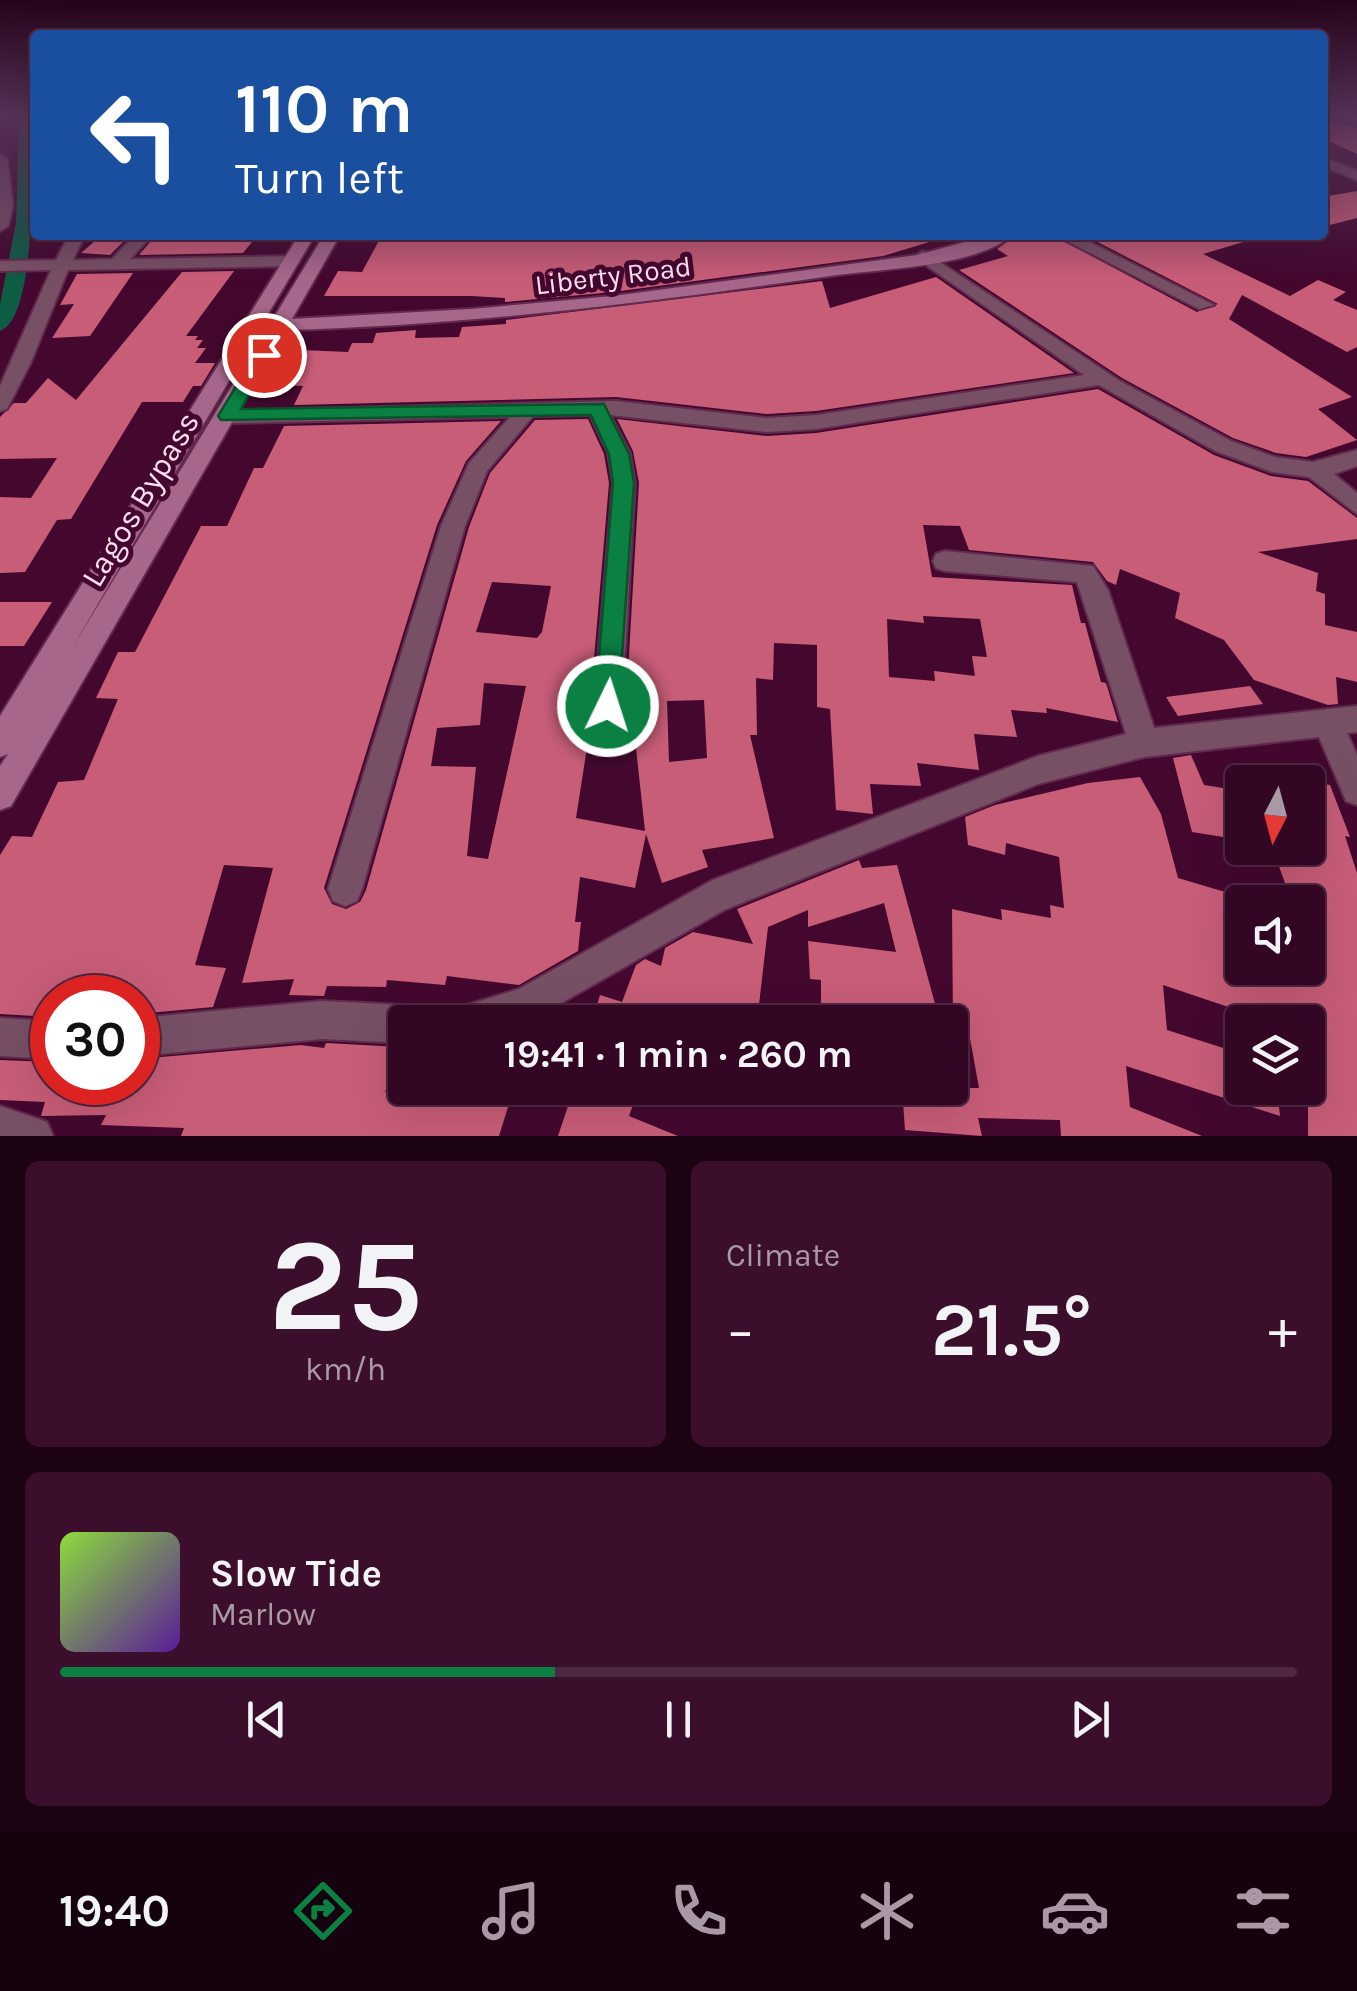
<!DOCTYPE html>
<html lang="en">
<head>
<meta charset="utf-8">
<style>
	:root { --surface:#330623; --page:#3b0f2b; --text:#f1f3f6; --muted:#a999a6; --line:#4e2741; --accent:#0b8043 }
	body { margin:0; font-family:Karla,sans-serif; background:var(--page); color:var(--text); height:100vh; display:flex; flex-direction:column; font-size:38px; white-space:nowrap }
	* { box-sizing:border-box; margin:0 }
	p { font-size:32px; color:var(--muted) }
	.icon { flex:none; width:55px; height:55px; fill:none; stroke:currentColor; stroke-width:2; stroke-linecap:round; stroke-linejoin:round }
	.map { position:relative; height:1136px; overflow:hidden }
	.drawer { display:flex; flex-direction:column; gap:25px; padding:25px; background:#1c0313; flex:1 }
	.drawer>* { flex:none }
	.banner { position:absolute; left:30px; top:30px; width:1298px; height:210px; border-radius:10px; box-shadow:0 10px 40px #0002,0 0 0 2px var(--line); background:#1a4fa0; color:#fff; overflow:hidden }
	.needle { width:65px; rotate:186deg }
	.buttons { position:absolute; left:1225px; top:765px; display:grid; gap:20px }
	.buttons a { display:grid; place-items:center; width:100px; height:100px; border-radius:10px; background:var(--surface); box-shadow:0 10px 40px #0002,0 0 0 2px var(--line); font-size:50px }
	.speed { position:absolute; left:30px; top:975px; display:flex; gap:20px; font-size:50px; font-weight:700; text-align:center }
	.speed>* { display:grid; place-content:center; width:130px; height:130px; border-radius:50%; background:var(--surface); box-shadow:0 10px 40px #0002,0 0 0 2px var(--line); line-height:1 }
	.speed .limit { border:15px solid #d22; background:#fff; color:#111 }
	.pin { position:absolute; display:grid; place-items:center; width:85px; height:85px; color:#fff; margin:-42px; border:5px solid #fff; border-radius:50%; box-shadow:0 2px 10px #0007 }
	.me { position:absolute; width:110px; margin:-55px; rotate:4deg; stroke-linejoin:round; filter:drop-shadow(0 0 8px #0008) }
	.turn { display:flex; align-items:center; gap:35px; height:210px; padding:0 40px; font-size:45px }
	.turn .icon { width:130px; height:130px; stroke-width:2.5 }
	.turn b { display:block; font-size:70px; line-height:85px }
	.big { font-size:75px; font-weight:700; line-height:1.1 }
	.drawer .card { flex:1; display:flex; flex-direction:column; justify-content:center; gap:15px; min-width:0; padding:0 35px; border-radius:15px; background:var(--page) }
	.drawer .dial { align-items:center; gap:0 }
	.dial b { font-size:130px; line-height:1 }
	.song { display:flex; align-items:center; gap:30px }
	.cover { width:120px; height:120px; border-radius:15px; background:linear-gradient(135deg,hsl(90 70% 55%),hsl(270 70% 35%)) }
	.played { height:10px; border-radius:5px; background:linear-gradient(90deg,var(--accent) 40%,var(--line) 40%) }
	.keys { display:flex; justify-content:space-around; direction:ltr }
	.heat { display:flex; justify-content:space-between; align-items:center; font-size:55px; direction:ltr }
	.drawer .tiles { flex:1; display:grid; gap:25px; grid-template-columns:1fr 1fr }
	.card:last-child { grid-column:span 2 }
	.trip { position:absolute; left:388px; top:1005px; width:580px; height:100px; border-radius:10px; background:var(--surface); box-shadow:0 10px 40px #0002,0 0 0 2px var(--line); font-weight:700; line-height:100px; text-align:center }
	.tab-bar { display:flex; height:160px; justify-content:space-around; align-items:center; background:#14020e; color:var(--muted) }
	.tab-bar .icon { width:70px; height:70px }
	.tab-bar .current { color:var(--accent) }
	.tab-bar b { font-size:45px; color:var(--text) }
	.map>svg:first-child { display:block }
</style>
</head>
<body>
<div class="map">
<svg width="1357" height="1136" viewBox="0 0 1357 1136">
	<rect width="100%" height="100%" fill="#44082f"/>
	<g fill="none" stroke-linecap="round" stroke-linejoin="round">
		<path fill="#0d5c44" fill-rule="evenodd" d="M19,117h12c0,38 8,199 -31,214v-27l16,-81z"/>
	</g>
	<path fill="#c85d78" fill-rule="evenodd" d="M1322,117l35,11v26l-35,-16z
		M1357,191v27l-35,9v-30z
		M102,235h28l-20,20 -29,-2z
		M156,235h52l48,2 -13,16 -104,2z
		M382,235h553l1,5 -53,16 -270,36 -108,10v-4l-34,-2h-147l14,-25 24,1z
		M1017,235h35l145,77 21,-8 -134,-69h165l1,5 -47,14 87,42 28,-16 28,12 -13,8 24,10v37l-10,5 -105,-57 -13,24 123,78 -34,12 39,31 -51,17 -30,-4 -43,-15 -111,-60 -163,-108 49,-14 -11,-7z
		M234,271l-48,65h12l-3,4h8l-6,8h9l-11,15h20l-14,23h-8l-10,16h-41l-71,117 -14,1 -32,52 -25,1v-76l31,1 26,-40 -57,1v-42l14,-14h12l22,-25 28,22 106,-128z
		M133,273l-43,63 -38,2 22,-34 -14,1 17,-31z
		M936,277l138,96 -258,38 -49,3 -151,-17 -322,8 9,-19 -25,-1 23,-35 47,2 4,-9h21l3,-10 40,-3 -1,8 44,-1 3,-10 44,-3v-4l316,-39 8,27z
		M1098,389l116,66 57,21 37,5 49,37v21l-99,13 60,21 -2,18 9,3v31l32,7v50l-21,-5 2,27 -10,1 -74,-25 -30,-40 -49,-22 5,-25 -60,-24 -4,16 -9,-4 -14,-19 -124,-12 -9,-24 -37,-1 9,52 140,8 9,38h4l16,59 5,1 12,39 -72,-14 1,5 -36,-3 6,27 -43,-3 5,36 -62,-7 4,23 -51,-2 3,30 -37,-4 -6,-101 -13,-2v-62l-43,-2 -1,37 -17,-2 1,57h-7l24,103 -72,12 6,17 -46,16 -16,-49 -11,54 -55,-11 -5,45h6l-3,29 -59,34 -72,-9 -2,9 -58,-5 -1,7 -59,-1 -3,10 -35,-1 5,-16 -52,4 31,-115 -49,-3 -29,100 31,3 -13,39 -75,7v-16h-86v19l-52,-3v-159l12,-19 20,1 26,-55 26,-2 34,-81 -22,-1 22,-46h17l66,-126h26l27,-58h9l21,-42 217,-5 -35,40 -29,64 -113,363 8,16 14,5 14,-7 6,-12 103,-363 21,-54 45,-53 53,-1 16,35 5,29 -19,223 7,12 12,4 12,-5 5,-11 13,-223 -6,-32 -16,-32 150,17 49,-3zM492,582l59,4 -9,46 -5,6 -61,-6zM923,616l57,3 7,38 -15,-1 3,20 -41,-5 1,10 -46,-4 -2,-58 37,4zM484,683l42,3 -38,173 -21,-3 9,-89 -45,-1 6,-38 43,-3zM704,700l3,58 -38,4 -2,-61zM635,739l10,92 -69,-13 12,-77z
		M0,602h52l-28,44h-24z
		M1250,686l13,18 -85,12 -12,-19z
		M1191,755l13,30 38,6v49l-50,-8 -19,-74z
		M1140,777l21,37 17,64 64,19v71h66v-66h-16l-15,-41 31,-2v-78l22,4 20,52 -5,-1 12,37v263h-49v-114h-35l-110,-37 4,45 75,24v34h35l3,28 -154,-50 4,41 72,29h-141l-1,-16 -82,-2 4,18 -77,-6 -3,-42h77l-12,-66h-14l-1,-113 50,11 -1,-11 50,9 -1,-13 14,3 -5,-51 -53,-14 -1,12 -37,-10 -3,-28 30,-12 93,-22z
		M859,860l3,8 35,-3 43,157h-119v-42l-11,-1 -2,-38 88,11 -12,-49 -76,24v-17l-40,17 -11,95h-165l8,-27 22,7 14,-37 9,-6 16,7 4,-18 28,-16 60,12 -16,-35z
		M326,1043l74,4 -15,45 62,13 6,-17h61l-15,48h-318l3,-8 -83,-3 5,-10 -65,1 4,-14 -45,-2v-40l52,2v20h86v-23l163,-14 23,3z
		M574,1088h65l-10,28 49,20h-120z"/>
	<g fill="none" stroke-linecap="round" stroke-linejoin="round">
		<g stroke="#622a4e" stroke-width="4">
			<path id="street" d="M1341,117h16v7z
				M0,154l7,4 6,47 -5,21 -8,5z
				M1322,157l35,14v9l-35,-14z
				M69,235h16l-12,25 39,-1 23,-24h17l-22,24 162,-3 8,5 -8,5 -224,4 -37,92 -24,47 -7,2v-25l51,-116 -51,1v-10l56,-1z
				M1055,235h21l138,70 -15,4z
				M923,251l197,130 111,60 44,16 38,5 44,-12v16l-23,8 23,19v21l-48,-37 -37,-5 -57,-21 -116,-66 -283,44 -49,3 -157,-17 20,38 5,30 -13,223 -4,9 -10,4 -10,-4 -4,-9 19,-223 -5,-30 -18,-38 -57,1 -46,55 -22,55 -103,363 -5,12 -12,5 -12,-5 -5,-12 113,-363 28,-63 41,-46 -282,6 -10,-7 3,-5 395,-10 151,17 49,-3 268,-40 -167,-116 -2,-3z
				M945,551l148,15 15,24 46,138 203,-22v26l-10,1 10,22v50l-11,-4 -27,-64 -175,20 -106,27 -314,126 -196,112h-79l5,-13 65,-20 194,-109 325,-124 88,-22 -49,-152 -132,-11 -9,-3 -3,-7 3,-7z
				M322,1001l83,4 13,6 5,11h-18v21l-83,-4 -184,17v-38z
				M0,1018l52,3v38l-52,-3z
				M0,1106l47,16 6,14h-53z"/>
		</g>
		<g stroke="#622a4e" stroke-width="4">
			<path id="secondary" d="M299,235h16l-50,84h8l51,-84h16l-48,84 179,-10 142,-13 304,-41 74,-20h22c-36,31 -129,34 -176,40 -183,27 -366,50 -552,55l-274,476 -11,4v-44l8,-12 -8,3v-41zM259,330h7l-194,318z"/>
		</g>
		<use href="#street" fill="#785066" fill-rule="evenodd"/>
		<use href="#secondary" fill="#a7678a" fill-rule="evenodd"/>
	</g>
	<linearGradient id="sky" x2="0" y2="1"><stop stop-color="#25041a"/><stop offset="0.42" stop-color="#563258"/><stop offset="1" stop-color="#563258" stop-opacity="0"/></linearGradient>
	<rect width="1357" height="276" fill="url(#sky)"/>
	<path fill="#0b8043" stroke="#07532c" stroke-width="2.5" d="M264,350l8,5 -31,54 363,-5 25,50 5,29 -16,231 -10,4 -9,-4 -4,-8 18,-223 -4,-29 -18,-39 -370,5 -3,-4 37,-61z"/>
	<g text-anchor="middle" stroke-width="10" stroke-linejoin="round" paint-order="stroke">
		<g font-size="28" fill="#fddeee" stroke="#44082f">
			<text transform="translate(613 275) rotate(-7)" y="10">Liberty Road</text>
		</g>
		<g font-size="32" fill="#fddeee" stroke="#44082f">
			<text transform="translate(140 499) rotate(-59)" y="11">Lagos Bypass</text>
		</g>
	</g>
</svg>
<div class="buttons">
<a><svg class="needle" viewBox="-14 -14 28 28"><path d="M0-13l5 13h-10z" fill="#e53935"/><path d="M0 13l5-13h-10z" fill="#a999a6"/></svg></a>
<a><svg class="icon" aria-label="sound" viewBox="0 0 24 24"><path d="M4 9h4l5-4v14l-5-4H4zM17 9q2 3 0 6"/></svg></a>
<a><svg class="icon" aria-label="layers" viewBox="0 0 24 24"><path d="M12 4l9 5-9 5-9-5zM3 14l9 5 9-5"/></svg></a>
</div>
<div class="speed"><div class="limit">30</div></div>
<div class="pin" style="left:264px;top:355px;background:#d93025"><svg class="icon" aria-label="arrive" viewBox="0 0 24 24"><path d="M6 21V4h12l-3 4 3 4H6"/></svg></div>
<svg class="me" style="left:608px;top:706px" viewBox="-20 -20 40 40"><circle r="17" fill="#0b8043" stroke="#fff" stroke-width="3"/><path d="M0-11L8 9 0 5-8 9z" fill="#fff"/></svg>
<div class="trip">19:41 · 1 min · 260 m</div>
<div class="banner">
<div class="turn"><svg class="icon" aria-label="left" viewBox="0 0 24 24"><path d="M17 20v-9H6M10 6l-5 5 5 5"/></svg><div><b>110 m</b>Turn left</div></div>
</div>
</div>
<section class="drawer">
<div class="tiles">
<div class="card dial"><b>25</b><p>km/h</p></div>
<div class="card"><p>Climate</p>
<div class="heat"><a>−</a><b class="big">21.5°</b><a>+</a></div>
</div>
<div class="card">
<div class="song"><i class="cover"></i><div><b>Slow Tide</b><p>Marlow</p></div></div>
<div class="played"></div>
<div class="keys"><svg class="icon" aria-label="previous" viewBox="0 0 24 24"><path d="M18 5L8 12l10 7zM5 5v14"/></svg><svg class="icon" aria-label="pause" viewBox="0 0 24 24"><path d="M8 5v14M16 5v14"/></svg><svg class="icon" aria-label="next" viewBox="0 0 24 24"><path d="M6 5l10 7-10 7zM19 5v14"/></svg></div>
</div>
</div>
</section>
<nav class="tab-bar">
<b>19:40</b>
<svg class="icon current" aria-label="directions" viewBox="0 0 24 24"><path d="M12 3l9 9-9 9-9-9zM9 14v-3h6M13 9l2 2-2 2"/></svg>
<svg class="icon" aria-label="music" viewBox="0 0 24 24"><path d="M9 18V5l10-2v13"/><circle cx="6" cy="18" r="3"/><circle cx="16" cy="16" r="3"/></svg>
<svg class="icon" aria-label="phone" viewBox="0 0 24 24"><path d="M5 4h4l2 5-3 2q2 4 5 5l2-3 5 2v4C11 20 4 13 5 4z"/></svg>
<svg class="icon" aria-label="climate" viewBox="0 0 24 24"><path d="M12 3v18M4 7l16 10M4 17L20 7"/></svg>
<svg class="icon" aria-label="car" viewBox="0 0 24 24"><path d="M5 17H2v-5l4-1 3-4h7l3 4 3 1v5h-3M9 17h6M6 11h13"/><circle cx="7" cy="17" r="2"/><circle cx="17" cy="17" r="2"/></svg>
<svg class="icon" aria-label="filters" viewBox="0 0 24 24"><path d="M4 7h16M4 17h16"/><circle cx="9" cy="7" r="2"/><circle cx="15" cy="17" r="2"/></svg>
</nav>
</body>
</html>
